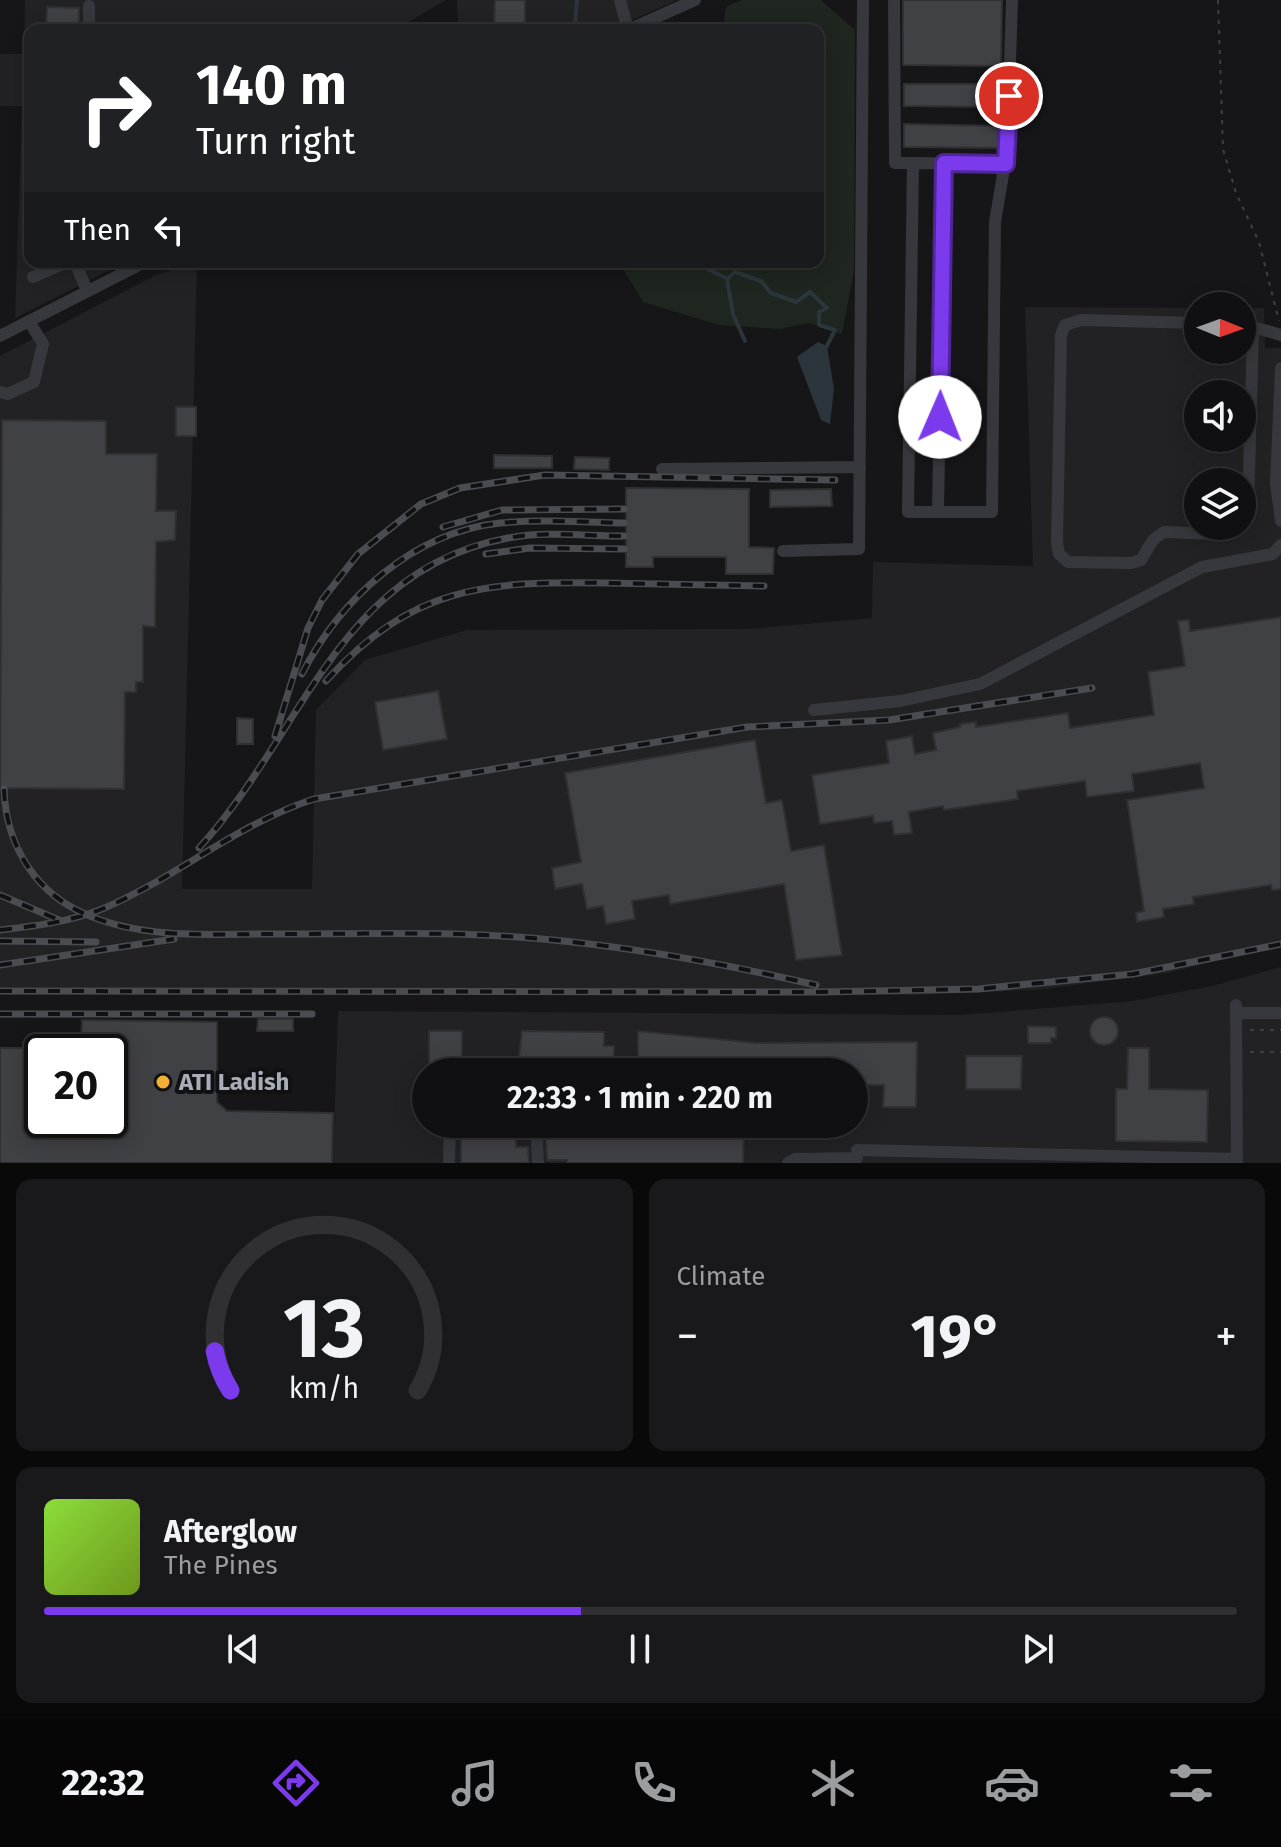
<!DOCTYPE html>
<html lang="en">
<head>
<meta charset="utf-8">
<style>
	:root { --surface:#101012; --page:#19191b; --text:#f1f3f6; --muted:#9c9d9f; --line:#303032; --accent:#7c3aed }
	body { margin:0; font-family:"Fira Sans",sans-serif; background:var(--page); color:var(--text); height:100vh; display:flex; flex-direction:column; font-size:30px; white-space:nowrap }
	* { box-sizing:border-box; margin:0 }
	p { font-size:26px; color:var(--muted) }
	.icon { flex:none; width:44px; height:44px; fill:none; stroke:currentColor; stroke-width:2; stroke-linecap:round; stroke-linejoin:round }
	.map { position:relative; height:1163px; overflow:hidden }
	.details { display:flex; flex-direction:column; gap:16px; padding:16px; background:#09090a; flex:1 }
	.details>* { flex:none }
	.top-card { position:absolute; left:24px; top:24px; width:800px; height:244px; border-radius:16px; box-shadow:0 4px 20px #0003,0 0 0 2px var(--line); background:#202124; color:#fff; overflow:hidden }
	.needle { width:52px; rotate:91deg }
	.buttons { position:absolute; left:1184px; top:292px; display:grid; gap:16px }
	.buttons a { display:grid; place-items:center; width:72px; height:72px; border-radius:50%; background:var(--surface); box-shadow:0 4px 20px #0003,0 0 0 2px var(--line); font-size:40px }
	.speed { position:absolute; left:24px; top:1034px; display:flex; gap:16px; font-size:40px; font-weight:700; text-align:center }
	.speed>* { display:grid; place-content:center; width:104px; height:104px; border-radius:50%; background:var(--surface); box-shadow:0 4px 20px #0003,0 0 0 2px var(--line); line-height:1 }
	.speed .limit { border:4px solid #111; border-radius:12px; background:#fff; color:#111 }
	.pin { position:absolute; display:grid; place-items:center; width:68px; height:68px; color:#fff; margin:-34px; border:4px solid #fff; border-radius:50%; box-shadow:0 2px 8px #0007 }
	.me { position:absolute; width:88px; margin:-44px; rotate:1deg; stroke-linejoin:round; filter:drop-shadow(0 0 6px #0008) }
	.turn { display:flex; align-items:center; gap:28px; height:168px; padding:0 40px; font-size:36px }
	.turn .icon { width:104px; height:104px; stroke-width:2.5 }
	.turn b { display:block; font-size:56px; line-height:68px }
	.then { display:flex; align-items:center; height:76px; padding:0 40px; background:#0003; gap:16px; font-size:30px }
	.big { font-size:60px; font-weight:700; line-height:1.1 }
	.details .tile { flex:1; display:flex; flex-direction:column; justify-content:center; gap:12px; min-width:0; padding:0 28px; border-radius:16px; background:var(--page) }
	.details .dial { align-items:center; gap:0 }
	.dial svg { height:208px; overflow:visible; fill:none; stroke:var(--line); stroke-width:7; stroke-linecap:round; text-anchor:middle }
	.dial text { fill:var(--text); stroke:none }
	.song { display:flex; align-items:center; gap:24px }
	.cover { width:96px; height:96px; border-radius:12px; background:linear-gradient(135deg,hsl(90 70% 55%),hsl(80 70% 35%)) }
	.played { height:8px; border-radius:4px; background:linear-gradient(90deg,var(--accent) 45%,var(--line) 45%) }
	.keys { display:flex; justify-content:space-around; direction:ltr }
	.heat { display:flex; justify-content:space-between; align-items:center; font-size:44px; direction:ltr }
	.details .tiles { flex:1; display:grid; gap:16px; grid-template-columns:1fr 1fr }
	.tile:last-child { grid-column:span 2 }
	.trip { position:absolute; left:412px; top:1058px; width:456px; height:80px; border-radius:40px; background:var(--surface); box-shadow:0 4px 20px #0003,0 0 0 2px var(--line); font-weight:700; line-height:80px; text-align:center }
	.tab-bar { display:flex; height:128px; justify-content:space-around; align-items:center; background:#060607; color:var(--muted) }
	.tab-bar .icon { width:56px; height:56px }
	.tab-bar .selected { color:var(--accent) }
	.tab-bar b { font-size:36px; color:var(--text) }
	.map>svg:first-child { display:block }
</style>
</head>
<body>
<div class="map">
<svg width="1281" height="1163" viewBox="0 0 1281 1163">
	<rect width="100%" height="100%" fill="#161618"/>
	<path fill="#222225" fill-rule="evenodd" d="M25,0h421l-51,30h-365v232h96l-111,56 7,-212h-22v-52h24z
		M457,0h220l-68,30h-151z
		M197,262l-15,627h130l4,-179 49,-50 102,-30 282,-1 123,-11 1,-56 160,4 -8,-259 173,1v42h44v-42h22l1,40h16v597l-114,28 -132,17 -125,5 -910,-8v-631l156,-81zM1198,394h44v44h-44zM1198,482h44v44h-44z
		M1281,967v196h-948l5,-152 624,4 170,-14 80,-15zM426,1072h428v52h-428z"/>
	<path fill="#1e261f" d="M742,0h79l34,30 -1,241 -12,63 -32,-11 -31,6 -61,-4 -75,-23 -24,-40h199v-232h-95l3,-23z"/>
	<path fill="#2c353c" d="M818,342l9,4 7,43 -4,35 -9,-4 -24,-63z"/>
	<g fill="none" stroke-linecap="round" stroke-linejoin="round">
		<path stroke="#2c353c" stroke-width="4" d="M575,25l2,-25
			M693,262l33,16
			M727,279l8,-7 26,9 10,12 25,9 14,-10 17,16 -8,4v13l16,5 -8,16
			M727,279l6,35 12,27"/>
	</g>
	<path fill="#404145" stroke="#303034" stroke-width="2" d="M495,0h30v30h-31z
		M903,0h99l-1,66 -98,-1z
		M47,7l32,1v22h-33z
		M904,84h96l-1,23 -95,-1z
		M904,124l95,2 -1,22 -94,-1z
		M176,407h20v29h-20z
		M2,420l104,1v33h51l-1,57h20l-1,29 -19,2 -1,85 -12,-1v56h-7v10h-11l-1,97 -124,-1z
		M494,455l58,1v12h-58z
		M575,457l34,1v12l-35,-1z
		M626,488l123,1v58l25,1 -1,26h-47v-17h-73v10h-27z
		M831,489l1,17 -62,1v-17z
		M1281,617v272l-9,1 -1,-5 -78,12 1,7 -31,5 1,8 -27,5 -1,-9 8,-2 -17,-111 77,-12 -4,-25 -68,11 2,17 -47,6 -2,-16 -68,10 1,8 -74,11 -1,-4 -34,6 3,21 -18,2 -2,-14 -18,2 -1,-7 -53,8 -8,-49 77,-12 -3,-22 26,-5 3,18 21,-4 -3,-17 27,-6v-3l16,-2v5l92,-14 2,15 84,-13 -6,-43 37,-6 -7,-45 11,-1 1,11z
		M438,691l9,48 -64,11 -8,-48z
		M237,718l16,1v25h-16z
		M755,740l11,63 16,-3 9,51 33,-6 18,110 -46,5 -12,-76 -114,20 -1,-9 -37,6 3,18 -29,5 -3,-18 -16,3 -5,-25 -27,5 -3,-21 29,-6 -16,-89z
		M1090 1031a14 14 0 1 1 28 0a14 14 0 1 1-28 0Z
		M258,1019h35v12h-36z
		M82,1020l135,2v80l10,9 106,2 -1,50h-332v-115h35v14l7,1v57h68v-68h-29z
		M1028,1026l28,1v11h-5v5h-23z
		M429,1031h33v41h-33z
		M522,1031l82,1v14h10v14h24v-29l118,12 161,-1 -1,65h-33l1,-22h-30v-13h-67v-10l-31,-1v11h-239z
		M1128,1048h21v41l59,1 -1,52 -91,-1v-52h11z
		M966,1056h56l-1,33h-55z
		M461,1124h55v23h12l1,16h-68z
		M545,1124h199l-1,39h-176v-3h-20z
		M811,1124h35l-1,10h-34z"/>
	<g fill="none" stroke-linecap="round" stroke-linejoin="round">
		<path stroke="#3d3f44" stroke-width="2" stroke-dasharray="4 6" stroke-linecap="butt" d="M1218,0l5,149 13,44 23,49 20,79
			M1250,1030h31
			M1250,1052h31"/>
		<path stroke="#37383d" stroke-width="12" d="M620,0l8,30
			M894,0l1,163h18l-5,349h84l3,-290 12,-71 5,-151
			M89,6v24
			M628,30l67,-30
			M913,163l93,1
			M75,262l12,29
			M33,277l34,-15
			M1198,323l-117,-3 -16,5 -4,10 -4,208 2,11 9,8 63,1 10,-3 12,-20 11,-8 53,2 19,-8
			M1242,323c13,6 25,7 39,12
			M0,336l145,-74
			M1281,368l-5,116 5,37
			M0,392l8,2 26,-12 9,-38 -14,-23
			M662,469l198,-2
			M938,512l6,-349
			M1242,518l6,-8 5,-180
			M783,551l76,-2 4,-549
			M814,710l86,-9 80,-17 222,-117 71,-13 8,-9
			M1236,1005l1,158
			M1236,1013h45
			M536,1124l2,39
			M857,1150l380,9
			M449,1163l1,-39
			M788,1163l7,-4 62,-1"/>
		<g stroke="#4a4c52" stroke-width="7">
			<path id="rail" d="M443,527l59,-17 122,-1
				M486,554l44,-6 94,1
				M302,674c38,-75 111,-142 198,-151 41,-4 83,-1 124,0
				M326,681c86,-95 159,-100 280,-98 53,1 105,2 158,3
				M275,736l33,-108 14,-28 36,-46 63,-50 39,-16 85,-13 290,5
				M4,789c2,57 32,106 86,127 56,23 121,18 180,18 62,0 125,-1 187,0 120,3 242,24 359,51
				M199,848c103,-112 139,-279 309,-310 37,-7 78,-2 116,-2
				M0,895l59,25
				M0,930c35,-4 69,-8 102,-21 74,-31 135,-85 212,-110l433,-72 142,-7 203,-32
				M0,941l96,1
				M0,965l174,-26
				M0,991l821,1 157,-3 155,-15 148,-30
				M0,1014h312"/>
		</g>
		<use href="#rail" stroke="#111113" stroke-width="4" stroke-dasharray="12" stroke-linecap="butt"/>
	</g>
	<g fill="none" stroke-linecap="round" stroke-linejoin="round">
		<g stroke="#51269a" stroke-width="20">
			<path id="route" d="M940,417l4,-254 62,1 3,-68"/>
		</g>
		<use href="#route" stroke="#7c3aed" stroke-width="14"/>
	</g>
	<circle fill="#f2b134" stroke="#111113" stroke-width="3" cx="163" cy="1082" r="8"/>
	<g text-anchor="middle" stroke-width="8" stroke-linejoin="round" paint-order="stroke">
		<g font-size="24" font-weight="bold" fill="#a8adb8" stroke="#111113" text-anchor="start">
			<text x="179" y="1090">ATI Ladish</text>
		</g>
	</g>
</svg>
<div class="buttons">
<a><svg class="needle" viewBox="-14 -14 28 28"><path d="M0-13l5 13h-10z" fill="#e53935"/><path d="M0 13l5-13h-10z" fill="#9c9d9f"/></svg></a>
<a><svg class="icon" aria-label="sound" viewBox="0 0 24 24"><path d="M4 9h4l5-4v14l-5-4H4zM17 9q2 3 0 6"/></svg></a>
<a><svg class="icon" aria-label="layers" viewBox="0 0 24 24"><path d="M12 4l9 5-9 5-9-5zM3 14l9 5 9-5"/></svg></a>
</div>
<div class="speed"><div class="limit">20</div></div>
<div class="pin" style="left:1009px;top:96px;background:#d93025"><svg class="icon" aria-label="arrive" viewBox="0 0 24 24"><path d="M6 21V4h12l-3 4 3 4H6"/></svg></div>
<svg class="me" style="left:940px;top:417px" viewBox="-20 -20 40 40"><circle r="19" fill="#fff"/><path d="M0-13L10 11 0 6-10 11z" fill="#7c3aed"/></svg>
<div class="trip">22:33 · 1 min · 220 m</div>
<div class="top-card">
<div class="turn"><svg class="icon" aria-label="right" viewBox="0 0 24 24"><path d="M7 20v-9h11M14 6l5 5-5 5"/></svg><div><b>140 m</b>Turn right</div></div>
<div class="then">Then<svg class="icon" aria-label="left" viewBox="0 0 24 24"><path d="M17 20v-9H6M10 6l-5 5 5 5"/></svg></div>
</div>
</div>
<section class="details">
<div class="tiles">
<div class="tile dial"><svg viewBox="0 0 100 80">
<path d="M14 69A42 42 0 1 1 86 69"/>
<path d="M14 69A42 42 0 0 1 8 54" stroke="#7c3aed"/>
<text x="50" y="56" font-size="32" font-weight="700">13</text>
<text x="50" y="72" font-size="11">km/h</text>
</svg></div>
<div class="tile"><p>Climate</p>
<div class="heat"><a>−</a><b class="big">19°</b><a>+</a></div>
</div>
<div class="tile">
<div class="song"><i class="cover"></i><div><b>Afterglow</b><p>The Pines</p></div></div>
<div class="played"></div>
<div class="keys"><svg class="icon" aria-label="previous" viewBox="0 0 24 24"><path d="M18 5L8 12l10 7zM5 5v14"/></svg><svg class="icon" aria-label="pause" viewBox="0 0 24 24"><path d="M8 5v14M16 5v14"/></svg><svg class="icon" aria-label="next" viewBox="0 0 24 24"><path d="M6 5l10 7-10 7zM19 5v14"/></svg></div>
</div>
</div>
</section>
<nav class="tab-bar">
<b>22:32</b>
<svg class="icon selected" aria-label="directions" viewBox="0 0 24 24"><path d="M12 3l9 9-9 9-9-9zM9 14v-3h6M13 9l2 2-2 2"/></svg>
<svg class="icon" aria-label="music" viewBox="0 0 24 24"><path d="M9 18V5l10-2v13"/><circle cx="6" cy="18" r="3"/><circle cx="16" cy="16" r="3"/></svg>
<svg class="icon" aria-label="phone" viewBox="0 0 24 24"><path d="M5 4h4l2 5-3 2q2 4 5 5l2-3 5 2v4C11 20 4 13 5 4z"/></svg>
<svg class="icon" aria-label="climate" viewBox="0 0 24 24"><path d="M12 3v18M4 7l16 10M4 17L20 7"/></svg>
<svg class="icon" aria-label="car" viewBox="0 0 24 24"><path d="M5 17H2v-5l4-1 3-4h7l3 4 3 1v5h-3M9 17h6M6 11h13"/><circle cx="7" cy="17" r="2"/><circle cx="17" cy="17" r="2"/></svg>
<svg class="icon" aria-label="filters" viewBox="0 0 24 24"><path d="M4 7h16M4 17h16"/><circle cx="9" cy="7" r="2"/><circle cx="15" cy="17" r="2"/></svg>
</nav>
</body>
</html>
